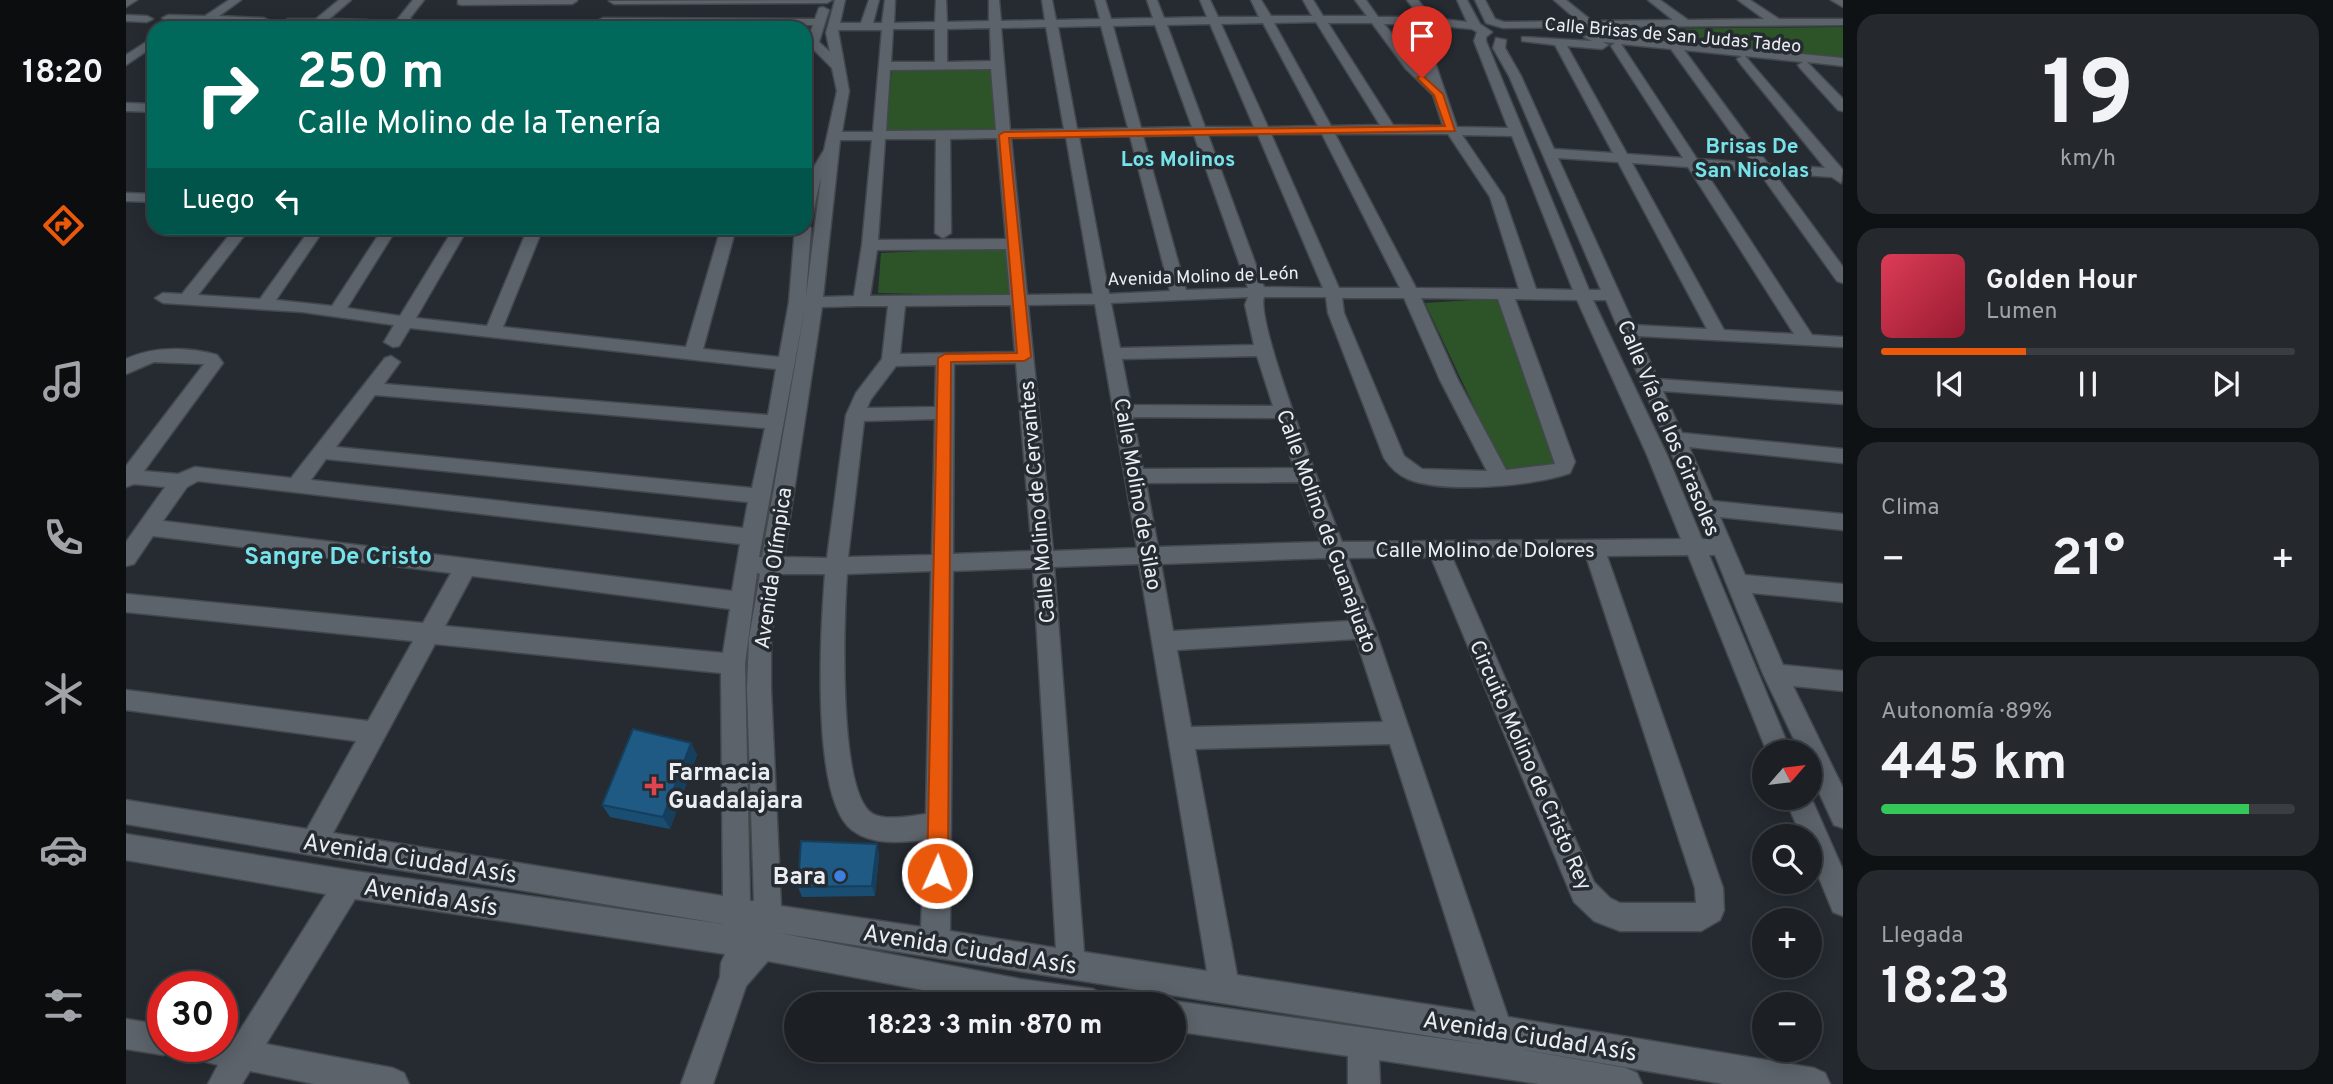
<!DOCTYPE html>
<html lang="es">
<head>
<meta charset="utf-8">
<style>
	:root { --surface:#1c2025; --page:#25282d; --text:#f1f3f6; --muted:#a0a3a7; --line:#3a3e42; --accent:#ea580c }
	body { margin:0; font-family:Overpass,sans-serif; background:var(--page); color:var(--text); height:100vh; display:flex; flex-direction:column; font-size:26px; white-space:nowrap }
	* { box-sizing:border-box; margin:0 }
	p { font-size:23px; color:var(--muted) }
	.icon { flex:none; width:38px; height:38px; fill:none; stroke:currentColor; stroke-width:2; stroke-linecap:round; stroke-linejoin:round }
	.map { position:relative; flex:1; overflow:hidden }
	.details { display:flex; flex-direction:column; gap:14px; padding:14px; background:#0f1214; width:490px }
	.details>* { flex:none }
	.guide { position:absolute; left:21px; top:21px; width:665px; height:214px; border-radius:21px; box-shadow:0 4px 18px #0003,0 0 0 2px var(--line); background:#00695c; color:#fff; overflow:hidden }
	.needle { width:46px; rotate:62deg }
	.buttons { position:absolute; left:1626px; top:740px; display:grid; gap:14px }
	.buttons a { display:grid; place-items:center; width:70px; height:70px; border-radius:50%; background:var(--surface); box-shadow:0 4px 18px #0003,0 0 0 2px var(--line); font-size:35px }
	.speed { position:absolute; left:21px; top:971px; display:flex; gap:14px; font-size:35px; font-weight:700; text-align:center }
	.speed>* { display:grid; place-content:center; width:91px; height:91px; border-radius:50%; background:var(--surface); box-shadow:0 4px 18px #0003,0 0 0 2px var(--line); line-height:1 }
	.speed .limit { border:10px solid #d22; background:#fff; color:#111 }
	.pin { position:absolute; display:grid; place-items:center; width:60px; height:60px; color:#fff; margin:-72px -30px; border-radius:50% 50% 50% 0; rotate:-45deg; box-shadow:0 0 7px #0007 }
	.pin .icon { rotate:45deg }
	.me { position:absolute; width:77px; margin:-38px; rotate:2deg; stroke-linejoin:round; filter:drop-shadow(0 0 5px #0008) }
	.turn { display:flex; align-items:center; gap:24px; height:147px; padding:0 35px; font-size:32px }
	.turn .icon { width:91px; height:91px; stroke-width:2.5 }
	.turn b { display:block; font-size:49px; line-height:60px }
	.then { display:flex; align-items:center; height:66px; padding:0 35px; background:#0003; gap:14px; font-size:26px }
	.big { font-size:52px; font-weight:700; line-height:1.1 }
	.details .tile { flex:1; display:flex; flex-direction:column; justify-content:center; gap:10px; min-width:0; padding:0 24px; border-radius:21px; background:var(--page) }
	.details .dial { align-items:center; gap:0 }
	.dial b { font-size:91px; line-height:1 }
	.song { display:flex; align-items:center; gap:21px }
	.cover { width:84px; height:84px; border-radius:10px; background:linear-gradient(135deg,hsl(350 70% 55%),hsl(350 70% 35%)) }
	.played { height:7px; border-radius:4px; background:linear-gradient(90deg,var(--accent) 35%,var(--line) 35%) }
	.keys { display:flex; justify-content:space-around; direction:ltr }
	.heat { display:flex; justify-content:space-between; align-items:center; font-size:38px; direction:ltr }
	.charge { height:10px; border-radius:5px; background:linear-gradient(90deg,#34c759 89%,var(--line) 0) }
	.trip { position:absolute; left:658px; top:992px; width:402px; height:70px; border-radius:35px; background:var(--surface); box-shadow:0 4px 18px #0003,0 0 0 2px var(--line); font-weight:700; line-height:70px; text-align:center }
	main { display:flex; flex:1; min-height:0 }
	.menu { display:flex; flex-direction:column; width:126px; justify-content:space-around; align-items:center; background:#0b0d0f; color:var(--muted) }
	.menu .icon { width:49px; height:49px }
	.menu .active { color:var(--accent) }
	.menu b { font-size:32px; color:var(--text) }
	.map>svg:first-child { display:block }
</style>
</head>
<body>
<main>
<nav class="menu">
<b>18:20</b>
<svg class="icon active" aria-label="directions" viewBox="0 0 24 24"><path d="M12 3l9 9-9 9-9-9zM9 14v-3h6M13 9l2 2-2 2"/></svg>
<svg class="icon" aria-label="music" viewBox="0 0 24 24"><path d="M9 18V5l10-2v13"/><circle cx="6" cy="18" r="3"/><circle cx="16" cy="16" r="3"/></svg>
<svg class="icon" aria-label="phone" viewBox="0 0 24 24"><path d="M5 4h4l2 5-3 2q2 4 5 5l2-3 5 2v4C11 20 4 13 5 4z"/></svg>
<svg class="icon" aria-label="climate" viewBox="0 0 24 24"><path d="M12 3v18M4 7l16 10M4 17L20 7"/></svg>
<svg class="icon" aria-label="car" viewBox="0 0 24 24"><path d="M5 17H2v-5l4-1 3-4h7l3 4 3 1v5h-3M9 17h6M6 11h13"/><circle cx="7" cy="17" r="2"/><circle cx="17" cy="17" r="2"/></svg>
<svg class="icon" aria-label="filters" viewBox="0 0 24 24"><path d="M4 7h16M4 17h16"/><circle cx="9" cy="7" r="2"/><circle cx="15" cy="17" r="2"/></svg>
</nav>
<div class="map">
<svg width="1717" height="1084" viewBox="0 0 1717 1084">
	<rect width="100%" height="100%" fill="#252b31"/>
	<path fill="#2d5329" d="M1717,27v32l-304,-29z
		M766,69h102l3,65h-112z
		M879,247l5,49 -132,-3 3,-40z
		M1376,298l56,171 -55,-1 -78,-165z"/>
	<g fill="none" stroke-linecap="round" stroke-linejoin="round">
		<g stroke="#43484d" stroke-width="3">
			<path id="minor" d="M0,0h11l-11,7z
				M103,0h12l-22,16 45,2 6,3 -6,3c-19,0 -90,2 -102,-6l6,-3 37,1z
				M213,0h12l-22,19 38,1 4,1v4h-83l-6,-3 6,-3h28z
				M287,0h11l-14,18 5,5 170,-2 6,3 -6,3 -190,1 1,-7z
				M332,0h119v1l-5,3 -110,1 -4,-1z
				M706,0l-5,3 -213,1 -5,-3z
				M709,0h10l-5,23h21l8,-23h10l-6,23h9l3,-23h10l-1,23 41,-1 1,-22h10l1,22 42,-1v-21h10l2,21 44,-1 -3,-20h10l4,20 44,-1 -5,-19h10l6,19 42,-1 -6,-18h10l7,18 43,-1 -7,-17h10l8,17h41l-8,-17h10l10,16h41l-9,-16h10l10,16h44l-12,-16h11l12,17h42l-13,-17h11l14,18 35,4 -10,-22h10l13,24 12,8 -6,5v4l103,249h12l-92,-214 -16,-28 3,-10 10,2 -1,8 16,28 33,73 59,4 -58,-108 -33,-4v-4l70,4 -8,-4 6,-3 253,24v8l-36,-4 36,37v12l-5,-1 -38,-42 -2,-3 5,-3 -58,-6 98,114 -2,13 -9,-6 -58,-4 69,94v16l-6,-2 -78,-109 -56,-4 109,167 31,2v10l-205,-11 20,43 185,13v12l-180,-13 19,42 161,16v14l-154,-16 24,54 130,13v16l-123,-13 25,58 98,9v18l-91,-9 31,72 60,6v20l-50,-5 50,102v40l-9,-3 -24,-52v-21h-10l-37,-78 -48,-119h-6l82,197h-24l-79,-197 -81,1 116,332 1,22 -4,10 -19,11h-81l-26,-10 -20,-19 -143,-345 -83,1 27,71 133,388 306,51 11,5 5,11h-107l-204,-35 107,19 11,5 5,11h-103l-160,-24 1,24h-32v-28l-174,-25v-27h-8l8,-3 313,44 -708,-112 241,46 73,10 10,5 5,10h-110l-230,-43 -22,25 -33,98h-32l39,-107 1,-14 4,-9 -370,-55 -89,145 127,24 11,5 5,11h-95l-64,-13 -8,13h-34l10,-19 -30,-8 -4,-11h38v-11l13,3 91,-144 -200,-34v-26l222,36 375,54 -597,-100v-24l181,29 49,-88 -230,-31v-20l242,31 45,-80 -287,-29v-18l297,29 28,-50 -298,-37 -19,28 -8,2v-24l39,-55 -31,-3 -8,3v-21l78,-102 -50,-2 -28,12v-15c27,-13 63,-12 91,-4l6,8 -79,108 34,3 17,-7 96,11 94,-120 6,-2 9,6 -16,22 384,31 8,-46 -366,-41 -11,18 -6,1 -9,-5 10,-17 -92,-13 -139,-9 -8,-5 8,-5 19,1 53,-66h15l-52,67 62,4 51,-71h14l-49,72 56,6 51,-78h14l-50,80 53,8 54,-88h14l-52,90 71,8 41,-98h15l-40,99 183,20 35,-119h15l-33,121 76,8 10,-55 6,-74h10v-4l6,4 -5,69 15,-120 -9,40 -7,4v-39l19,-32 13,-59 -5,-23 -25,-25 6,-18 -210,-1 -6,-3 6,-3 212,1 4,-11 4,-1 6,3 -10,32 11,10 -4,-19zM1190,22l64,103 -49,1 -57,-103zM1137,23l55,103 -50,1 -47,-103zM1202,23h44l34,46 27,26 10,31 -50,-1zM1084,24l44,103h-49l-38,-102zM1258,24h27l16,52zM1296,24l50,5 5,3 -3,9 34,87 -51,-1zM1029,25l37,102 -51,1 -28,-102zM975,26l27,102 -51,1 -19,-102zM920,27l18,102 -54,1 -9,-102zM864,28l1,33 -44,1v-33zM767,29h42v33h-44zM712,30h44l-9,102h-31l7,-41zM1477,42l12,1 -4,3 72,112 -56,-4 -60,-108 35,3 6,-4zM1495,44l50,5 82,114 -56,-4zM1558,50l58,6 -5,3 2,3 86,106 -57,-4zM865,69l5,61 -110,1 4,-61zM1145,134h51l78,154h-61zM1209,134h113l42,63 29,92 -103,-1zM1068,135l54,153 -62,2 -43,-154zM1082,135h50l65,153 -59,-1zM1336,135l50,1 61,154 -37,-1 -32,-92zM1004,136l40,155 -61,3 -30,-157zM940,137l27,157 -66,1 -16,-157zM871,138l9,101 -128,1 7,-101h51l-1,94 8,5 8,-5 -1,-94zM714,140h32l-10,105 -8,51 -31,1zM1432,158l60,4 89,167 -73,-4zM1506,163l56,4 106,167 -70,-4zM880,249l4,46 -140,1 7,-46zM1122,297l-3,8 9,40 -134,3 -9,-45zM1138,297h62l2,16 56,145c6,9 14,17 24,21 35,15 127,7 162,-6l5,-11 -60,-163 62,1 70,155 34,84 -339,3c-14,-36 -87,-220 -78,-245zM1216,298h62l36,82 47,91 -65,-2 -18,-13 -60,-143zM1295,298l77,1 57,165 -49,6 -48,-90zM1467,300h13l102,239h-6l-35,-84zM969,304l42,244 -84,3 -25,-246zM885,305l4,47 -115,2 5,-48zM733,306h29l-6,53 -26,34 -10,22 -19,143 -43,-1 38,-250zM679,307l-43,250h-3zM1131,356l16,50 -142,-1 -9,-46zM890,363l16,188 -79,3 1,-190zM810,365l-1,42 -68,1 4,-9 25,-33zM249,395l390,33 -13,60 -416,-41zM1007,417l145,1 16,50 -151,1zM809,419l-3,136 -84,2 16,-136zM200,459l422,43 -5,26 -432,-48zM72,481l542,63 -8,47 -569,-70 24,-34zM1173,482l22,60 -163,5 -12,-64zM1460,556l109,332 1,15h-76l-10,-5 -16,-16 -142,-325zM1201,558l23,63 -177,10 -12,-67zM1013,564l68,407 -123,-19 -30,-385zM907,568l23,380 -106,-17 3,-360zM805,571l-5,243c-15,2 -39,7 -53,0 -36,-20 -29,-199 -26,-240zM631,573l3,1 -11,64 -2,51 7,212h-4l-5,-237zM655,574h44c-4,52 -15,224 27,256 21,16 50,12 73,10l-4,87 -140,-21 -10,-217v-51zM346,576l258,33 -7,44 -278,-27zM1230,639l27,83 -192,5 -14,-77zM309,644l286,29 2,223 -390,-63zM1264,744l86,268 -239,-37 -42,-226z
				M1349,0h10l10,19 9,3 74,-1 -24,-21h12l26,21 81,-1 -25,-20h12l28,20 76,-1 -26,-19h12l29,19h64v6l-340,3 -17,-5z
				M1705,0h12v7z
				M0,15l21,1 6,3 -6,3 -21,-1z
				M28,37v9l-28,19v-10z
				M0,103l28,1v8l-28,-1z
				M0,193l28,1v8l-28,-1z
				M1684,795l33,75v46l-10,-4 -23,-56v-20h-9l-16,-38h25z
				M0,1019l37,6v21h12l-1,5 -11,4 -37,-6z"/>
		</g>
		<use href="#minor" fill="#5c636a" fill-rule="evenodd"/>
	</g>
	<path fill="#1a4d72" d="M565,743l6,12 -27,74 -60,-12 -8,-12z
		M751,844l2,11 -4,41 -73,1 -4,-10z"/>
	<path fill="#153f5c" d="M565,743l6,12 -27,74 -7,-12z
		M751,844l2,11 -4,41 -3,-10z"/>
	<path fill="#1e5a84" stroke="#153f5c" stroke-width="2" d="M507,729l58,14 -28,74 -61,-12z
		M675,841l76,3 -5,42 -74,1z"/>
	<path fill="#ea580c" stroke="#983908" stroke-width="2" d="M1296,75l21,19 12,37 -446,7 22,219 -7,4 -73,1 -3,511 -3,8 -8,3 -7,-3 -3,-8 11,-515 7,-4 72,-1 -18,-218 5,-3 441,-6 -11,-31 -17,-17z"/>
	<path fill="#e0444e" stroke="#252b31" stroke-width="2.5" d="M524.5 775.5h7v7h7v7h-7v7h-7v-7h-7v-7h7z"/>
	<circle fill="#3f7fe0" stroke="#252b31" stroke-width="2.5" cx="714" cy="876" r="7"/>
	<g text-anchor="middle" stroke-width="7" stroke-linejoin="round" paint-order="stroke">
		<g font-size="18" fill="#eaeef2" stroke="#252b31">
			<text transform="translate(1547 35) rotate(5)" y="6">Calle Brisas de San Judas Tadeo</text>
			<text transform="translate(1077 276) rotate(-2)" y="6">Avenida Molino de León</text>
		</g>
		<g font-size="21" font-weight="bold" fill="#76e2e9" stroke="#252b31">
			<text x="1626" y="153">Brisas De<tspan x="1626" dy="24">San Nicolas</tspan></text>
			<text x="1052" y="166">Los Molinos</text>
		</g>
		<g font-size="21" fill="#eaeef2" stroke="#252b31">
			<text transform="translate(1543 428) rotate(67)" y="7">Calle Vía de los Girasoles</text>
			<text transform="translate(1012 494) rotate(80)" y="7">Calle Molino de Silao</text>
			<text transform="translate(911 502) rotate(-95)" y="7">Calle Molino de Cervantes</text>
			<text transform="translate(1201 531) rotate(70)" y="7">Calle Molino de Guanajuato</text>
			<text x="1359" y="557">Calle Molino de Dolores</text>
			<text transform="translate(647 568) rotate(-82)" y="7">Avenida Olímpica</text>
			<text transform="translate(1405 765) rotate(66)" y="7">Circuito Molino de Cristo Rey</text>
		</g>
		<g font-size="24" font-weight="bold" fill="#76e2e9" stroke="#252b31">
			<text x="212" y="564">Sangre De Cristo</text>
		</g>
		<g font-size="24" font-weight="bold" fill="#eaeef2" stroke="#252b31" text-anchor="start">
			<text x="542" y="780">Farmacia<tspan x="542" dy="28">Guadalajara</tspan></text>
			<text x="700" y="884" text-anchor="end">Bara</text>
		</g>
		<g font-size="24" fill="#eaeef2" stroke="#252b31">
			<text transform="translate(284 858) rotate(9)" y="8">Avenida Ciudad Asís</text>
			<text transform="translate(305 897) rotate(9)" y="8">Avenida Asís</text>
			<text transform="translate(844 949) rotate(9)" y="8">Avenida Ciudad Asís</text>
			<text transform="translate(1404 1036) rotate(9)" y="8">Avenida Ciudad Asís</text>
		</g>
	</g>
</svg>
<div class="buttons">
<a><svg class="needle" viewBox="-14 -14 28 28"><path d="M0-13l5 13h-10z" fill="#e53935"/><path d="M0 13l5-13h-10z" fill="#a0a3a7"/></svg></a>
<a><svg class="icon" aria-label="search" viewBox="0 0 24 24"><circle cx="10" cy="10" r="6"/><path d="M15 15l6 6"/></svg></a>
<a>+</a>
<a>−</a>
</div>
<div class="speed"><div class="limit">30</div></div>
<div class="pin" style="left:1296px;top:78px;background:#d93025"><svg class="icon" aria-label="arrive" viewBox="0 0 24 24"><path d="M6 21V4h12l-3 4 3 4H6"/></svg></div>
<svg class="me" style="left:811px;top:873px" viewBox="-20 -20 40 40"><circle r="17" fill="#ea580c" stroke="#fff" stroke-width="3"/><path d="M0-11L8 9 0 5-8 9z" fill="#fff"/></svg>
<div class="trip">18:23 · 3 min · 870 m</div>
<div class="guide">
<div class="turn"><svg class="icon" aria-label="right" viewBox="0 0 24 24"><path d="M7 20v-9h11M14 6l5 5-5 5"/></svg><div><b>250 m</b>Calle Molino de la Tenería</div></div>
<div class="then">Luego<svg class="icon" aria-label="left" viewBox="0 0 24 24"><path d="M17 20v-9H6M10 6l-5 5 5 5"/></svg></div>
</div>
</div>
<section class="details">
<div class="tile dial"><b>19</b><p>km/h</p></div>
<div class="tile">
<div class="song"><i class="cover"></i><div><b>Golden Hour</b><p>Lumen</p></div></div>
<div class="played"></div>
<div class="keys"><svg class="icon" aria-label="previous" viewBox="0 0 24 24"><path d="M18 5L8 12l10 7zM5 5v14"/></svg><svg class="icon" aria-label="pause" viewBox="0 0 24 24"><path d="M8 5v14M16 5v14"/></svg><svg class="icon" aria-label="next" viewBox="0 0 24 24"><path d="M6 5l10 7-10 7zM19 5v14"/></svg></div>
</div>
<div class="tile"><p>Clima</p>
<div class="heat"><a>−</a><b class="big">21°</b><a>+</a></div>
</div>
<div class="tile"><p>Autonomía · 89%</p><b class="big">445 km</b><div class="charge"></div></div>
<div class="tile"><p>Llegada</p><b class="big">18:23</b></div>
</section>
</main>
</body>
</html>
